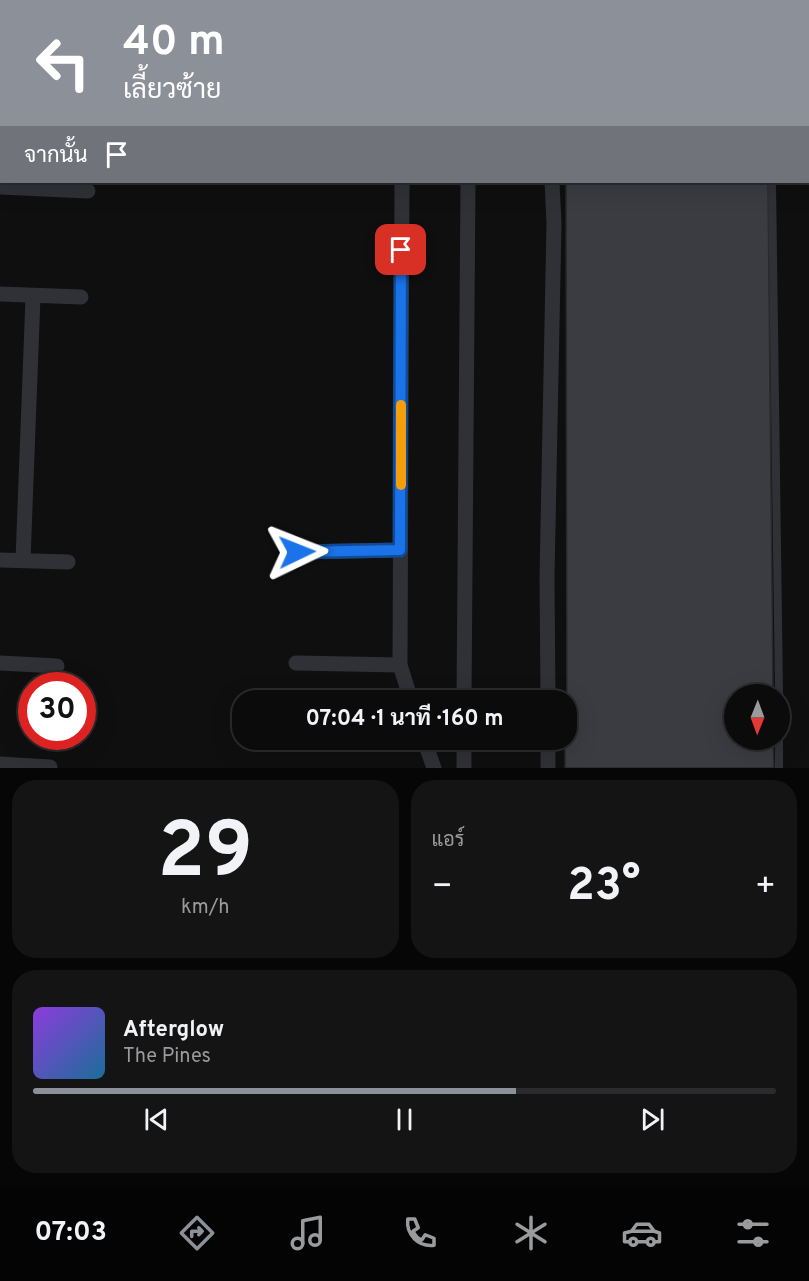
<!DOCTYPE html>
<html lang="th">
<head>
<meta charset="utf-8">
<style>
	:root { --surface:#0b0b0c; --page:#141415; --text:#f1f3f6; --muted:#9a9b9d; --line:#2b2b2d; --accent:#8c9099 }
	body { margin:0; font-family:Overpass,Sarabun,sans-serif; background:var(--page); color:var(--text); height:100vh; display:flex; flex-direction:column; font-size:22px; white-space:nowrap }
	* { box-sizing:border-box; margin:0 }
	p { font-size:20px; color:var(--muted) }
	.icon { flex:none; width:33px; height:33px; fill:none; stroke:currentColor; stroke-width:2; stroke-linecap:round; stroke-linejoin:round }
	.map { position:relative; height:768px; overflow:hidden }
	.drawer { display:flex; flex-direction:column; gap:12px; padding:12px; background:#060607; flex:1 }
	.drawer>* { flex:none }
	.guide { position:absolute; left:0px; top:0px; width:810px; height:183px; box-shadow:0 6px 24px #0002,0 0 0 2px var(--line); background:#8c9099; color:#fff; overflow:hidden }
	.needle { width:39px; rotate:181deg }
	.tools { position:absolute; left:724px; top:684px; display:grid; gap:12px }
	.tools a { display:grid; place-items:center; width:66px; height:66px; border-radius:50%; background:var(--surface); box-shadow:0 6px 24px #0002,0 0 0 2px var(--line); font-size:30px }
	.speed { position:absolute; left:18px; top:672px; display:flex; gap:12px; font-size:30px; font-weight:700; text-align:center }
	.speed>* { display:grid; place-content:center; width:78px; height:78px; border-radius:50%; background:var(--surface); box-shadow:0 6px 24px #0002,0 0 0 2px var(--line); line-height:1 }
	.speed .limit { border:9px solid #d22; background:#fff; color:#111 }
	.pin { position:absolute; display:grid; place-items:center; width:51px; height:51px; color:#fff; margin:-26px; border-radius:12px; box-shadow:0 3px 9px #0006 }
	.me { position:absolute; width:66px; margin:-33px; rotate:88deg; stroke-linejoin:round; filter:drop-shadow(0 0 4px #0008) }
	.turn { display:flex; align-items:center; gap:21px; height:126px; padding:0 24px; font-size:27px }
	.turn .icon { width:78px; height:78px; stroke-width:2.5 }
	.turn b { display:block; font-size:42px; line-height:51px }
	.then { display:flex; align-items:center; height:57px; padding:0 24px; background:#0003; gap:12px; font-size:22px }
	.big { font-size:45px; font-weight:700; line-height:1.1 }
	.drawer .tile { flex:1; display:flex; flex-direction:column; justify-content:center; gap:9px; min-width:0; padding:0 21px; border-radius:24px; background:var(--page) }
	.drawer .dial { align-items:center; gap:0 }
	.dial b { font-size:78px; line-height:1 }
	.song { display:flex; align-items:center; gap:18px }
	.cover { width:72px; height:72px; border-radius:9px; background:linear-gradient(135deg,hsl(270 70% 55%),hsl(200 70% 35%)) }
	.played { height:6px; border-radius:3px; background:linear-gradient(90deg,var(--accent) 65%,var(--line) 65%) }
	.keys { display:flex; justify-content:space-around; direction:ltr }
	.heat { display:flex; justify-content:space-between; align-items:center; font-size:33px; direction:ltr }
	.drawer .tiles { flex:1; display:grid; gap:12px; grid-template-columns:1fr 1fr }
	.tile:last-child { grid-column:span 2 }
	.trip { position:absolute; left:232px; top:690px; width:345px; height:60px; border-radius:24px; background:var(--surface); box-shadow:0 6px 24px #0002,0 0 0 2px var(--line); font-weight:700; line-height:60px; text-align:center }
	.menu { display:flex; height:96px; justify-content:space-around; align-items:center; background:#040405; color:var(--muted) }
	.menu .icon { width:42px; height:42px }
	.menu .active { color:var(--accent) }
	.menu b { font-size:27px; color:var(--text) }
	.map>svg:first-child { display:block }
</style>
</head>
<body>
<div class="map">
<svg width="809" height="768" viewBox="0 0 809 768">
	<rect width="100%" height="100%" fill="#0f0f10"/>
	<path fill="#3b3c41" stroke="#29292d" stroke-width="1.5" d="M566,0h98l2,2h-100z
		M566,182h202l5,512h-38v46h38l1,28h-209v-28h2z"/>
	<g fill="none" stroke-linecap="round" stroke-linejoin="round">
		<path stroke="#303136" stroke-width="8" d="M676,0l2,2
			M239,2v-2
			M758,2l2,-2
			M808,3h1
			M772,182l7,512
			M779,740v28"/>
		<path stroke="#303136" stroke-width="15" d="M545,0v2
			M402,2v-2
			M470,2v-2
			M0,84h2
			M402,182l-2,483 11,35
			M0,187l88,4
			M0,294l81,3
			M297,552l103,-2
			M0,560l68,2
			M23,560l10,-263
			M0,663l57,3
			M296,663l104,2
			M464,700l4,-518
			M548,700l-1,-123 7,-354 -2,-41
			M424,740l10,28
			M548,740v28
			M0,764l50,3
			M464,768v-28"/>
	</g>
	<g fill="none" stroke-linecap="round" stroke-linejoin="round">
		<g stroke="#114b97" stroke-width="15">
			<path id="route" d="M297,552l103,-2 1,-300"/>
		</g>
		<use href="#route" stroke="#1a73e8" stroke-width="10"/>
		<path stroke="#f59e0b" stroke-width="10" d="M401,485v-80"/>
	</g>
</svg>
<div class="tools">
<a><svg class="needle" viewBox="-14 -14 28 28"><path d="M0-13l5 13h-10z" fill="#e53935"/><path d="M0 13l5-13h-10z" fill="#9a9b9d"/></svg></a>
</div>
<div class="speed"><div class="limit">30</div></div>
<div class="pin" style="left:401px;top:250px;background:#d93025"><svg class="icon" aria-label="arrive" viewBox="0 0 24 24"><path d="M6 21V4h12l-3 4 3 4H6"/></svg></div>
<svg class="me" style="left:297px;top:552px" viewBox="-20 -20 40 40"><path d="M0-17L14 15 0 8-14 15z" fill="#1a73e8" stroke="#fff" stroke-width="4"/></svg>
<div class="trip">07:04 · 1 นาที · 160 m</div>
<div class="guide">
<div class="turn"><svg class="icon" aria-label="left" viewBox="0 0 24 24"><path d="M17 20v-9H6M10 6l-5 5 5 5"/></svg><div><b>40 m</b>เลี้ยวซ้าย</div></div>
<div class="then">จากนั้น<svg class="icon" aria-label="arrive" viewBox="0 0 24 24"><path d="M6 21V4h12l-3 4 3 4H6"/></svg></div>
</div>
</div>
<section class="drawer">
<div class="tiles">
<div class="tile dial"><b>29</b><p>km/h</p></div>
<div class="tile"><p>แอร์</p>
<div class="heat"><a>−</a><b class="big">23°</b><a>+</a></div>
</div>
<div class="tile">
<div class="song"><i class="cover"></i><div><b>Afterglow</b><p>The Pines</p></div></div>
<div class="played"></div>
<div class="keys"><svg class="icon" aria-label="previous" viewBox="0 0 24 24"><path d="M18 5L8 12l10 7zM5 5v14"/></svg><svg class="icon" aria-label="pause" viewBox="0 0 24 24"><path d="M8 5v14M16 5v14"/></svg><svg class="icon" aria-label="next" viewBox="0 0 24 24"><path d="M6 5l10 7-10 7zM19 5v14"/></svg></div>
</div>
</div>
</section>
<nav class="menu">
<b>07:03</b>
<svg class="icon active" aria-label="directions" viewBox="0 0 24 24"><path d="M12 3l9 9-9 9-9-9zM9 14v-3h6M13 9l2 2-2 2"/></svg>
<svg class="icon" aria-label="music" viewBox="0 0 24 24"><path d="M9 18V5l10-2v13"/><circle cx="6" cy="18" r="3"/><circle cx="16" cy="16" r="3"/></svg>
<svg class="icon" aria-label="phone" viewBox="0 0 24 24"><path d="M5 4h4l2 5-3 2q2 4 5 5l2-3 5 2v4C11 20 4 13 5 4z"/></svg>
<svg class="icon" aria-label="climate" viewBox="0 0 24 24"><path d="M12 3v18M4 7l16 10M4 17L20 7"/></svg>
<svg class="icon" aria-label="car" viewBox="0 0 24 24"><path d="M5 17H2v-5l4-1 3-4h7l3 4 3 1v5h-3M9 17h6M6 11h13"/><circle cx="7" cy="17" r="2"/><circle cx="17" cy="17" r="2"/></svg>
<svg class="icon" aria-label="filters" viewBox="0 0 24 24"><path d="M4 7h16M4 17h16"/><circle cx="9" cy="7" r="2"/><circle cx="15" cy="17" r="2"/></svg>
</nav>
</body>
</html>
